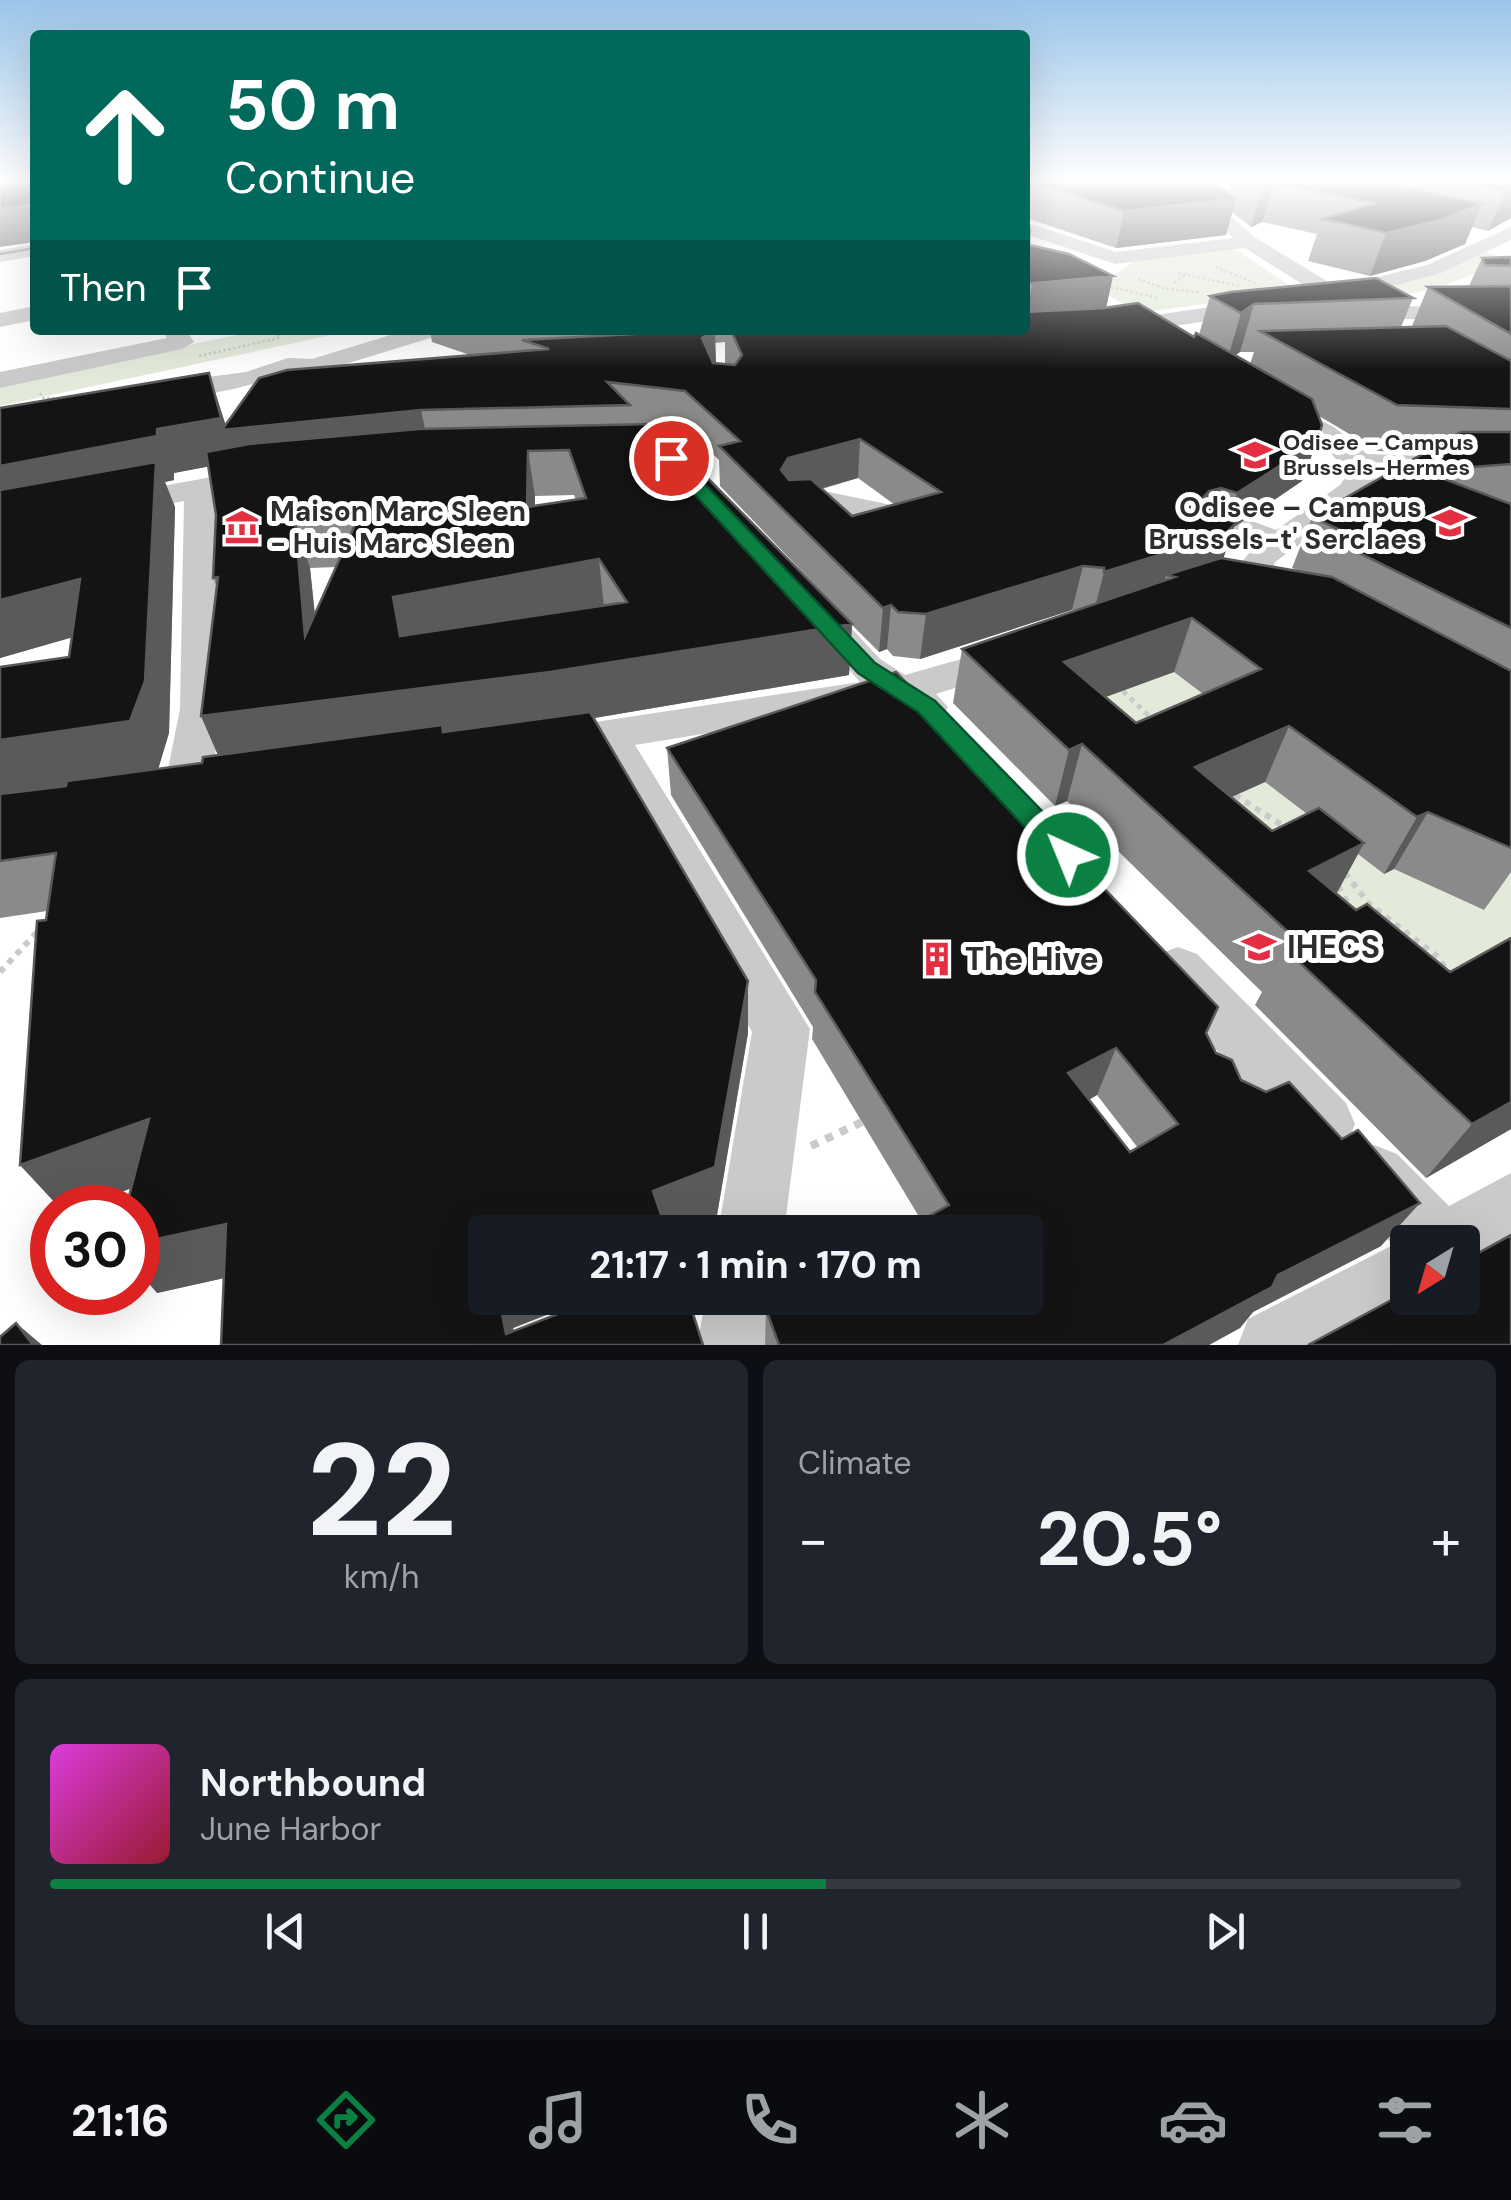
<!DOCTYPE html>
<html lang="en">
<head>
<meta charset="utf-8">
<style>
	:root { --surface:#171b24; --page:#20242c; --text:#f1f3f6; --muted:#9ea1a6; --line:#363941; --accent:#0b8043 }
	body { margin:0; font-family:"DM Sans",sans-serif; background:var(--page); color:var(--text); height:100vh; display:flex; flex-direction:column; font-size:38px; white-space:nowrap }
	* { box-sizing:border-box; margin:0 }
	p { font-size:32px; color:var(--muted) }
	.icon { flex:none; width:55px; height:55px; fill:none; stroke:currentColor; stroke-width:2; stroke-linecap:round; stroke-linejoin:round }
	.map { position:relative; height:1345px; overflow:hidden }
	.panel { display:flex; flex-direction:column; gap:15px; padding:15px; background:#0d0f14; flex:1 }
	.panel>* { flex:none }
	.hud { position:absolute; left:30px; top:30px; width:1000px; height:305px; border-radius:10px; box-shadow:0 10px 40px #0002; background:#00695c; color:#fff; overflow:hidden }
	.needle { width:65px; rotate:217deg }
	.controls { position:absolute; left:1390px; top:1225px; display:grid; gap:20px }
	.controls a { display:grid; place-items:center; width:90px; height:90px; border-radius:10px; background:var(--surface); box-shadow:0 10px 40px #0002; font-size:50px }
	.speed { position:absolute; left:30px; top:1185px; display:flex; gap:20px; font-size:50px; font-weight:700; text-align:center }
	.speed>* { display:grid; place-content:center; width:130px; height:130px; border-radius:50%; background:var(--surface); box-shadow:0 10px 40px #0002; line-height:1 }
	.speed .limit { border:15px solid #d22; background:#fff; color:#111 }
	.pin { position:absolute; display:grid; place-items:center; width:85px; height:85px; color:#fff; margin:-42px; border:5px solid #fff; border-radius:50%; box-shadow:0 2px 10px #0007 }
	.me { position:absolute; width:110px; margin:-55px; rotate:316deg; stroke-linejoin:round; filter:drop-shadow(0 0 8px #0008) }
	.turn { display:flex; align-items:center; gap:35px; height:210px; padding:0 30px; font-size:45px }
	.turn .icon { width:130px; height:130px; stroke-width:2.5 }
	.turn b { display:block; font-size:70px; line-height:85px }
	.then { display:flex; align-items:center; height:95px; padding:0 30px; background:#0003; gap:20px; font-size:38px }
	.big { font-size:75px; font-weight:700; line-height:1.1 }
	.panel .card { flex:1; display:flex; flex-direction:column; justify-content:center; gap:15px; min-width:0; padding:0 35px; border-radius:15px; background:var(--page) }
	.panel .dial { align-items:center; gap:0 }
	.dial b { font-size:130px; line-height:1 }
	.song { display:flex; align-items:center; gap:30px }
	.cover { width:120px; height:120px; border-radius:15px; background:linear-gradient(135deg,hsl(300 70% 55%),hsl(350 70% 35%)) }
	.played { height:10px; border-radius:5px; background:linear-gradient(90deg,var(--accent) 55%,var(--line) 55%) }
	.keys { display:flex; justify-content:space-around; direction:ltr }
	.heat { display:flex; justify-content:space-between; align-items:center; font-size:55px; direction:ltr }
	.panel .tiles { flex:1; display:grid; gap:15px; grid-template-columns:1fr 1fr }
	.card:last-child { grid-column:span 2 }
	.trip { position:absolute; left:468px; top:1215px; width:575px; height:100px; border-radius:10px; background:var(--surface); box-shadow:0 10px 40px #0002; font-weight:700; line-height:100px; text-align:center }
	.dock { display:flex; height:160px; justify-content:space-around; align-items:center; background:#090b0e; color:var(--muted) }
	.dock .icon { width:70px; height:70px }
	.dock .on { color:var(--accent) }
	.dock b { font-size:45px; color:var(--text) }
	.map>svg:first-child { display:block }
</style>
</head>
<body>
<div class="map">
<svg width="1511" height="1345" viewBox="0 0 1511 1345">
	<rect width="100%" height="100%" fill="#fff"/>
	<path fill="#e3eada" d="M1233,248l65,43 -159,22 -45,-26 41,-26z
		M1484,252l25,6c-46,22 -103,47 -154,34z
		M261,330h94l-355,76v-22z
		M1171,669l49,39 -102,71 -49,-68z
		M1265,782l44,34 12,-6 62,64 11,-5 89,41 28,-43v104l-101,58 -236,-206z"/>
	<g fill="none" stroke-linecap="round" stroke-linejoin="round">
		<path stroke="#cacaca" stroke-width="2.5" stroke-dasharray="2.5 2.5" stroke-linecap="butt" d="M1216,267l41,17
			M1178,273l62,13
			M1138,279l28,10 33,3
			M1174,283l13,-9
			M1106,286l52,12
			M199,356l81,-18 -3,-4
			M40,393l3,5h15"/>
		<path stroke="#cacaca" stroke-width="5" stroke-dasharray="5 5" stroke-linecap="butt" d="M1123,691l29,28"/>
		<path stroke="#cacaca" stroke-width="6" stroke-dasharray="6 6" stroke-linecap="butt" d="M1235,795l50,32
			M1345,873l24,31 69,53 10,15
			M1338,886l12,21
			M0,972l39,-42"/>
		<path stroke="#cacaca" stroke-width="8" stroke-dasharray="8 8" stroke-linecap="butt" d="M811,1146l51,-24"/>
		<path fill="#cacaca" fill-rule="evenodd" d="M1177,182h17l60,55 83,50 90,-22 84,-38v13l-70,33 -89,24 13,9 146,1v14l-155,-3 -111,-70 -130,16 -90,-30v-12l91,30 117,-14z
			M35,244v12l-35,6v-12z
			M1259,300l8,2 3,5 -3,5 -153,23 -12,-7 12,-7z
			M35,306v14l-35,7v-14z
			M162,330h24l8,12 -12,7 -182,39v-16l167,-34z
			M407,330h37l-4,5 -101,31 32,2 4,5 -4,5c-14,4 -33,6 -48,5 -14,-2 -21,-12 -37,-8 -25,7 -121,36 -138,16l13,-8 85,-11 42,-14 24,1z
			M1272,396l62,31 33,27 144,5v18l-133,-4 -16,26 -87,63 -2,7 5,13 -5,8 -13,3 -13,-3 -10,-21 18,-24 -31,-13 -4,-7 4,-7 12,-3 40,15 64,-45 8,-11 -21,-26 -65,-38 -4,-6 4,-6z
			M262,468l11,2 4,7 -4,7 -57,11 6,214 -13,85 -7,12 -16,5 -16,-5 -7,-12 17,-85 4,-208 -66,13 -11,-3 -5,-7 5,-7 11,-3z
			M829,492l67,14 5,7 -5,7c-23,6 -43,-9 -66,-8 -16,0 -25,9 -41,5l-5,-7 5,-7z
			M813,598l13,3 54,58 25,16 102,-29 14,3 6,9 -6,9 -85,27 12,13 -6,10 -15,4 -35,-18 -257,42 175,284 -26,203h-66l34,-200 -157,-281 -46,8 -15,-5 -7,-10 7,-10 15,-5 311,-47 -65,-73 5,-8z
			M1178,947l19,7 149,149 9,21 -9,21 -22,9 -22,-9 -143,-159 -8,-16 8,-16z
			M1374,1145l23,9 52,52 62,-33v71l-49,27v-29h-54v56h24l-86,47h-108l10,-26 145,-74 -42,-45 -9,-23 9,-23z
			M706,1298h70l-7,47h-72z"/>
		<path stroke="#828282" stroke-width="2.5" d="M0,254l35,-6"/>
	</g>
	<path fill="#8a8a8a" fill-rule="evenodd" d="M1025,182l203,11 3,-11h280l-23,49 -16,-4 -7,17 -40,17 -55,15 -62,-15 9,-27 -55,-12 -11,5 -19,-15 -6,23 -110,13 -90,-30 -1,2z
		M1025,226l4,19 77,63 88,29 5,-2 11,-39 203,2 -12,29h12l-1,-1 16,-39 41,-1 13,-28 29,-1v615l-27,38 -90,-41 -10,5 -26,-20 -22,40 20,16 94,62 61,-34v191l-85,49 -171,-173 7,-13 -195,-191 -12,5 -102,-103 9,-54 115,-39h-5l-152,49 -27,-3 -6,-7 -8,3 -27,-27 -3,50 -255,43 154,315 -31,182 -232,17 203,66 15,47h-482l3,-67 -67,15 -26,-105 -51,20h-20l-40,-43 27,-254 -47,7v-251l69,-10 3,-20 -72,21v-250l226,16 244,-69 -38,-13 -2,-12h595zM725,342v22h-9l-1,-21zM1240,352h14l-4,12 -15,-9zM1319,416l59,35 46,2 -112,64 -20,51 9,4 -78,-13 11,-32 68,-46zM655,424l32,5 32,31 1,26 122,127zM209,466l7,49 -3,63 4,10 -16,128 17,39 -16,8 -44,6 11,-36 6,-226 -10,-25 9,-2v-7zM858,478l37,27 -43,11 -30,-27zM574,495l2,5 -41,5v-9zM336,567l-21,47 -5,-46zM1174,672l29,22 -67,29 -31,-26zM1265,782l42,32 -35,17 -41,-34zM562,1309l1,3 -49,19 -1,-3z
		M667,748l539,285 10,20 25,27 140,166 -128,66 -13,16 -31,17h-444l1,-36 259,-11 -104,-78 -109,-181 1,-12 -142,-232zM1097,1095l41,53 -8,4 -41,-52z"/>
	<path fill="#5a5a5a" d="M1032,183l-6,35 -1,2 2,-31z
		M1274,184l-12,38 -11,5 11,-38z
		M1511,189v29l-23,13 17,-39z
		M1236,199l-10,36 -110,13 8,-37z
		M35,204v38l-35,5v-38z
		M1482,204l-17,40 -40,17 -55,15 16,-43z
		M1113,276l-9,42 -79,8 7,-43z
		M1254,304l-14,48 -13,9 14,-48z
		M715,330l1,34 -13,9 -1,-35z
		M209,373l18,56 194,-19 8,38 -196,14 -59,11v7l-9,2 10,25 -6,226 -12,40 -157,25v-58l145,-59 10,-197 -155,32v-50l157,-37z
		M860,439l-2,39 -71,20 -7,12 1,-40 7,-12z
		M1317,442l-15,39 -68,46 -13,38 -46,12 -9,-2 -5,18 -68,22 11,-43 120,-38 13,-41z
		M528,451l7,45 -1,58 -7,-47z
		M1221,488l-13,41 -6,-30 7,-8z
		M295,520l15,48 12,120 -17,-52z
		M599,559l5,49 -204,28 -7,-39z
		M1083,566l-11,44 -152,49 6,-45z
		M80,579l25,49 -105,30v-58z
		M891,605l-4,44 -8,3 4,-44z
		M1192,618l-18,54 -123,45 13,-55z
		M852,624l-3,51 -290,49 -335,45 -23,-53z
		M1289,726l-24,56 -91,41 21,-56z
		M1082,744l-15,57 -12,5 14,-56z
		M1428,812l-34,57 -10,5 33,-57z
		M1364,843l-31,57 -53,28 29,-57z
		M748,981v52l-31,182 -43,17h-15l-6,-41z
		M1116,1048l-19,47 -45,25 16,-47z
		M1511,1102v27l-85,49 46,-54z
		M149,1119l35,49 -104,40h-20l-40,-43z
		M1420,1203l-39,43 -128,66 -13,16 -31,17h-46l115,-70z
		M226,1224l34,46 -103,23 -19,-22v-28z
		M499,1298h65l2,9 -53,21 4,17 -11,-11z
		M16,1323l26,22h-9z"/>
	<path fill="#141414" stroke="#5a5a5a" stroke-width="2.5" fill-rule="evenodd" d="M0,182h35v22l-35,5z
		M1025,182h190l21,17 -112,12 -92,-28 -5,6h-2z
		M1252,182h137l93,22 -41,16 -55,13 -64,-14 53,-16 -101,-19 -12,5z
		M1460,182h51v7l-6,3z
		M1025,226l5,3 -1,16 40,9 44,22 -88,8z
		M1511,257v9l-26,-1 -3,-7z
		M1376,278l37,20 -159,6 -13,9 -31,-17 21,-4z
		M1511,286v48l-83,-47z
		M1138,303l56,34 2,-4 116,66 10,26 -5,17 -80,51 -16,-5 -12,3 -7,8 7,13 27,11 -12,12 -120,37v-4l-21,-2 -157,48 -28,-2 -7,-7 -8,3 -164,-162 21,-5 -55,-50 -78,-9 23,23 -209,5 -199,20 37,-52 28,-8 262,-21 -27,-9 186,-10h6l-12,8 11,25 22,2 7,-10 -10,-22 -6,-3h299v-18l79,-4zM860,439l81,53 -89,24 -41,-37 -22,1 -8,-10 7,-12z
		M1446,326l65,35v48l-114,-4 -137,-74z
		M209,373l12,45 -64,11v7l-157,30v-58z
		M654,424l198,200 -302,48 -349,44 17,-139 -5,1 3,-63 -10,-63 43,-8 170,-15zM569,450l17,48 -59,9 1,-56zM358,518l-53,118 -10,-116zM599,559l28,43 -227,34 -7,-39z
		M1461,432h50v32l-88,7 88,33v124l-186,-92 15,-6 -28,-13z
		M156,462l-11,219 -15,40 -130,19v-73l69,-10 11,-78 -80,21v-110z
		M1221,558l111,19 179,94v177l-83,-36 -11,5 -128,-91 -94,41 77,64 47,-23 45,35 -55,28 47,39 11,-6 83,68 61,-34v164l-39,22 -187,-175 13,-8 -216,-197 -13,6 -107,-101 213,-72 -9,-2zM1192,618l69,51 -125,54 -72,-61z
		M896,672l322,335 -12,26 10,20 16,7 9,20 25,12 23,-10 53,57 16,-9 62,73 -142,72 -6,12 -109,58h-384l-13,-36 8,-3 1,-8h250v-66h-125l49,-27 -134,-213 1,-12 -149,-232zM1116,1048l62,76 -48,28 -62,-79z
		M590,712l158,269 -33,186 -62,24 14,41h-182v66h14l7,36 57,-22 -3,-14h128l15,47h-482l5,-121 -88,19v-35h-12l23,-89 -129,46 17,-244 9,-1 10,-67 -56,8v-67l66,-8 1,-5 135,-18 1,-6 239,-32 1,7z
		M1511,1235v110h-203l100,-54v7h54v-36z
		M16,1323l17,22h-33v-8z"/>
	<linearGradient id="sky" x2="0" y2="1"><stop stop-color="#9ac4e9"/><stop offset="0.49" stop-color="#fff"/><stop offset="1" stop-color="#fff" stop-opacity="0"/></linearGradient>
	<rect width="1511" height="370" fill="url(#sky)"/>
	<path fill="#0b8043" stroke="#07532c" stroke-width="2.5" d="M665,455h12l198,208 60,38 143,147 4,7 -4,8 -10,3 -10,-3 -140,-151 -60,-39 -193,-211z"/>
	<defs>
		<g id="university-bare" transform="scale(2.7)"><path d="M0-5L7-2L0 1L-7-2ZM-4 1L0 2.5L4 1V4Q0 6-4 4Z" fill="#e32f41" stroke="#fff" stroke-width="2.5" paint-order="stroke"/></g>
		<g id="museum-bare" transform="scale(2.7)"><path d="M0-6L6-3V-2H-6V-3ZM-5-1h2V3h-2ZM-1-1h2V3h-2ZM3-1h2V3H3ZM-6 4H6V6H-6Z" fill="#e32f41" stroke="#fff" stroke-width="2.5" paint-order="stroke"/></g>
		<g id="building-bare" transform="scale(2.7)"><path d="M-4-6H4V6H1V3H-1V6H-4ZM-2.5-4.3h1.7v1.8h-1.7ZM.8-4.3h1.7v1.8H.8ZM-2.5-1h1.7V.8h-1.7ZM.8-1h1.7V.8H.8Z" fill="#e32f41" stroke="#fff" stroke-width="2.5" paint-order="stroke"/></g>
	</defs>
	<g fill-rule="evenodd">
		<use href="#university-bare" x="1255" y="455"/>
		<use href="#university-bare" x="1450" y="523"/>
		<use href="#museum-bare" x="242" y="527"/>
		<use href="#university-bare" x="1259" y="947"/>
		<use href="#building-bare" x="937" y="959"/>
	</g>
	<g text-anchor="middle" stroke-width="10" stroke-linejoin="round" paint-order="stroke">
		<g font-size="22" font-weight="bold" fill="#2d2d2d" stroke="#fff" text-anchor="start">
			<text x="1283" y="450">Odisee – Campus<tspan x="1283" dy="25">Brussels-Hermes</tspan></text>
		</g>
		<g font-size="28" font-weight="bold" fill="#2d2d2d" stroke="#fff" text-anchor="end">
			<text x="1422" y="517">Odisee – Campus<tspan x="1422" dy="32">Brussels-t' Serclaes</tspan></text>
			<text x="270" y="521" text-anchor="start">Maison Marc Sleen<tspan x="270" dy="32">- Huis Marc Sleen</tspan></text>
		</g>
		<g font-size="32" font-weight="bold" fill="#2d2d2d" stroke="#fff" text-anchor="start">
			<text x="1287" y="958">IHECS</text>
			<text x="965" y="970">The Hive</text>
		</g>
	</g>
</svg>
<div class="controls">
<a><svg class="needle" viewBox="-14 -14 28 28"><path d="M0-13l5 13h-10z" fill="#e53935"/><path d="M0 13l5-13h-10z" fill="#9ea1a6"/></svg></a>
</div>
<div class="speed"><div class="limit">30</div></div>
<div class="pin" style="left:671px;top:458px;background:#d93025"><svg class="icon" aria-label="arrive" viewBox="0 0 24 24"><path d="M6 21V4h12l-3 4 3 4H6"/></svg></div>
<svg class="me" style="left:1068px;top:855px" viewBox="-20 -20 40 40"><circle r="17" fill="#0b8043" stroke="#fff" stroke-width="3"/><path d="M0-11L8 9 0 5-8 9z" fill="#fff"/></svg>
<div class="trip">21:17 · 1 min · 170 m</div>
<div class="hud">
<div class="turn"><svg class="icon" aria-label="ahead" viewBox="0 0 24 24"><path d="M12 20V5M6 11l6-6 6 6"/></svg><div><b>50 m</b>Continue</div></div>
<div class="then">Then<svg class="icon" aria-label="arrive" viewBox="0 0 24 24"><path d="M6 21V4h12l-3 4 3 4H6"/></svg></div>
</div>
</div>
<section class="panel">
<div class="tiles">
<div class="card dial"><b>22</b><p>km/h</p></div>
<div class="card"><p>Climate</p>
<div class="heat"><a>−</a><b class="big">20.5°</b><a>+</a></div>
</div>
<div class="card">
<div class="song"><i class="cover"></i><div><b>Northbound</b><p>June Harbor</p></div></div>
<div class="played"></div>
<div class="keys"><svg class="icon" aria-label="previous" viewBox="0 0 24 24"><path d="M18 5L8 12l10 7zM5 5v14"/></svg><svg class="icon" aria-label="pause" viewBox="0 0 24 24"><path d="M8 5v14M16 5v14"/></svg><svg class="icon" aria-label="next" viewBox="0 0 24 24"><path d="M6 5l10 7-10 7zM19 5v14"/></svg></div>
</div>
</div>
</section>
<nav class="dock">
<b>21:16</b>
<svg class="icon on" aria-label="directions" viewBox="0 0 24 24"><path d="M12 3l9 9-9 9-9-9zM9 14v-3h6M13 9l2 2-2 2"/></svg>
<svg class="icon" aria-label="music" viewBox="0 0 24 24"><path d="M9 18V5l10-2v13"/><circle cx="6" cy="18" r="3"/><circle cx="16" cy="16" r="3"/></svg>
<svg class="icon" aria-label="phone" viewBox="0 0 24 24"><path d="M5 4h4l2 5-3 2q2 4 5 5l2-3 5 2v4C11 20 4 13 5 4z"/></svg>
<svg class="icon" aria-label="climate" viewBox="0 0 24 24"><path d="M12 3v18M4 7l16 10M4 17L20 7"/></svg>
<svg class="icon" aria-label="car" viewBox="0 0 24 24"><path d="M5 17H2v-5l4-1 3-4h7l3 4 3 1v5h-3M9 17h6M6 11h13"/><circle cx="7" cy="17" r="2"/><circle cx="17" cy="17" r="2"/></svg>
<svg class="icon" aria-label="filters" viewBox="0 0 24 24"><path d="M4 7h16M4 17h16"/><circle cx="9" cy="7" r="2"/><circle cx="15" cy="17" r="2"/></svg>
</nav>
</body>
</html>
